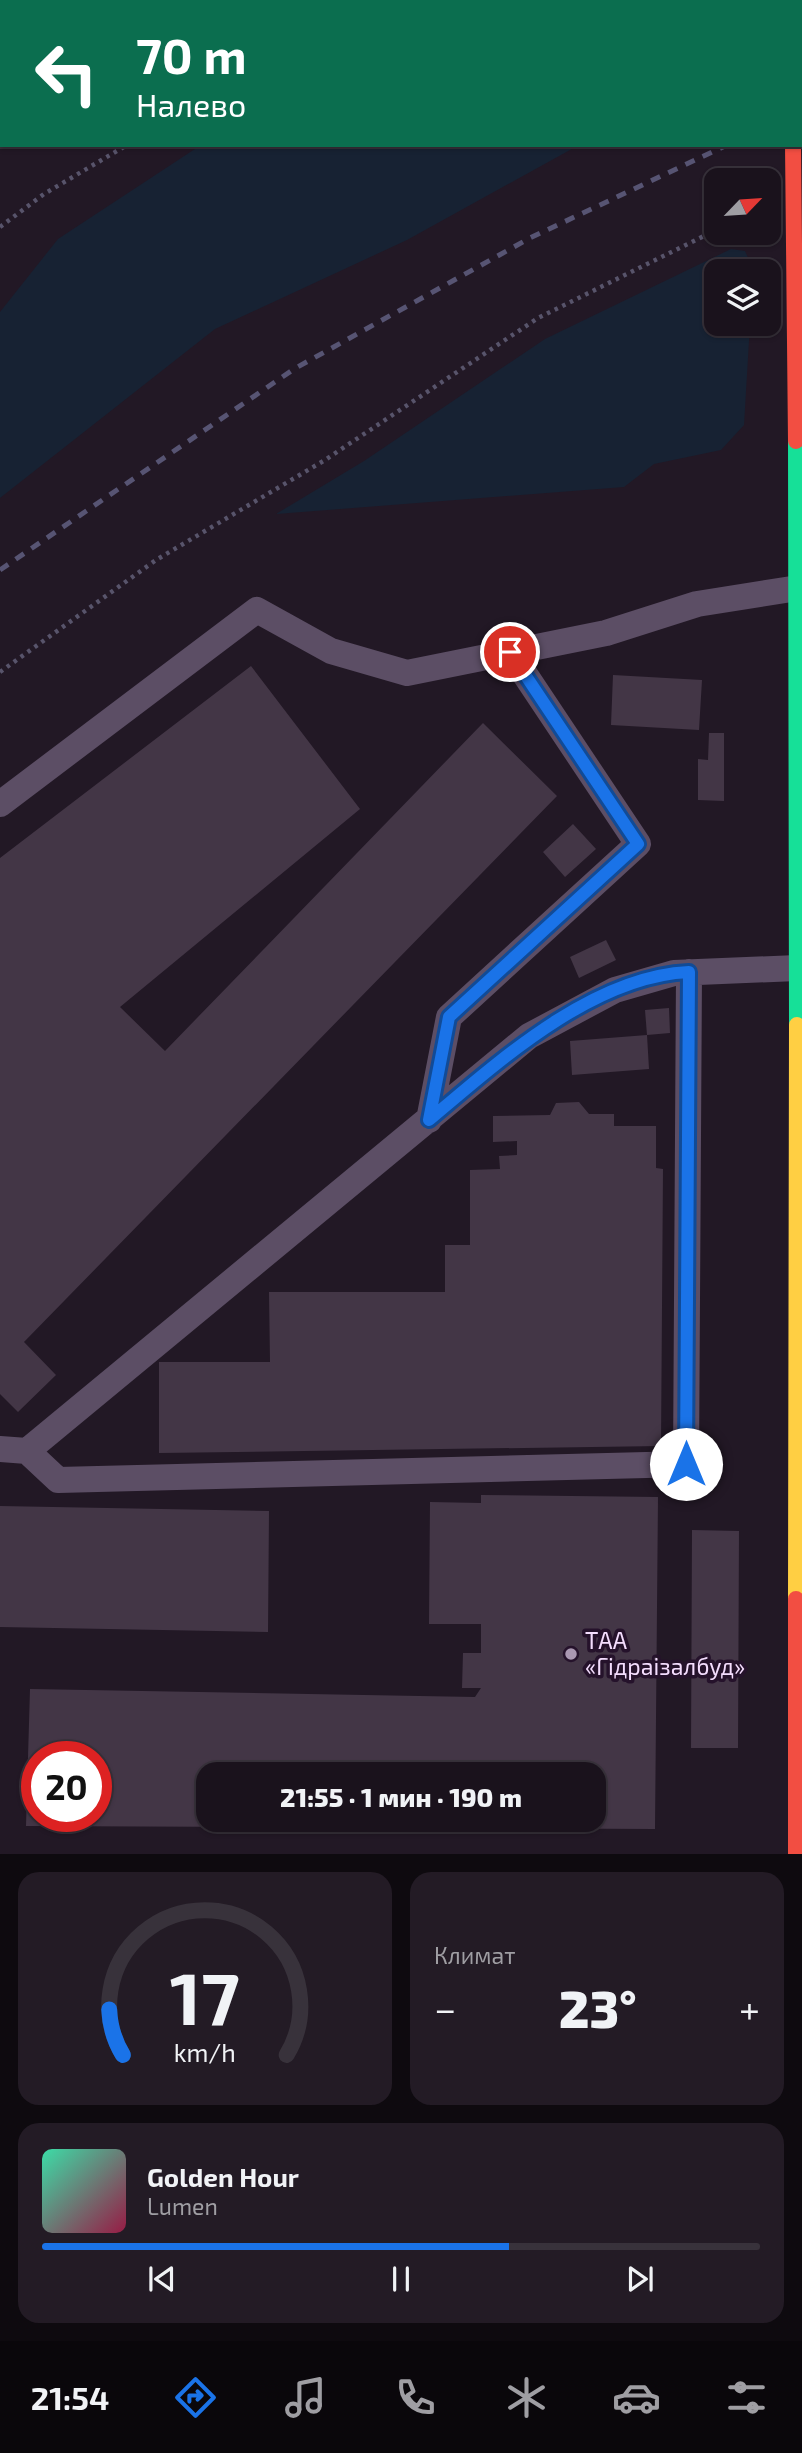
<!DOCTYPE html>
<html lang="ru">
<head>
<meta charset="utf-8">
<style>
	:root { --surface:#1a121c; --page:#231b25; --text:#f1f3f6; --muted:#9f9ea3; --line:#38323b; --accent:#1a73e8 }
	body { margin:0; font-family:"Exo 2",sans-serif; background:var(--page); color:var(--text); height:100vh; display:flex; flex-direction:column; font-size:26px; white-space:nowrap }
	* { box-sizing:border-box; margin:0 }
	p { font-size:23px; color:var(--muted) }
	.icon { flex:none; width:38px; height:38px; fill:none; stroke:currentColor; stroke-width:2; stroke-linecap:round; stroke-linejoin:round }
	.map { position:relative; height:1854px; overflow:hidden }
	.side { display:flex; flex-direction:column; gap:18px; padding:18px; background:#0e0a0f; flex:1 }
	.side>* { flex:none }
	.hud { position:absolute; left:0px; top:0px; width:803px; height:147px; box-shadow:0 2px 5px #0004,0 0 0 2px var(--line); background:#0b6e4f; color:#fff; overflow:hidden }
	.needle { width:46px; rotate:65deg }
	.tools { position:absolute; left:704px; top:168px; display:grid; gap:14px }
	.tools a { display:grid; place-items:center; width:77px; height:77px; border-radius:14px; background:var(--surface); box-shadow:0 2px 5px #0004,0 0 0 2px var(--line); font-size:35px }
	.speed { position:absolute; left:21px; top:1741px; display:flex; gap:14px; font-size:35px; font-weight:700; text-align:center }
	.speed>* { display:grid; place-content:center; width:91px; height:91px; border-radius:50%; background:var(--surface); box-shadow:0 2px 5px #0004,0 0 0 2px var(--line); line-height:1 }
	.speed .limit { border:10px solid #d22; background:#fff; color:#111 }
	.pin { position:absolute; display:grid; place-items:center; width:60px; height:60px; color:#fff; margin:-30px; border:4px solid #fff; border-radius:50%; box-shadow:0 2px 7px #0007 }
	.me { position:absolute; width:77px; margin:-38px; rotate:0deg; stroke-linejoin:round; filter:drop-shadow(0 0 5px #0008) }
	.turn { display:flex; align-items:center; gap:24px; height:147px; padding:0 21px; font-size:32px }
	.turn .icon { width:91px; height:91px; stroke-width:2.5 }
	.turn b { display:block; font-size:49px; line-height:60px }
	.big { font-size:52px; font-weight:800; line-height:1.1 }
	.side .widget { flex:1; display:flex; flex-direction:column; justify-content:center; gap:10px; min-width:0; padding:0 24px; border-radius:21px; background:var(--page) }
	.side .dial { align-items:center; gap:0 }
	.dial svg { height:182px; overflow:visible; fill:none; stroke:var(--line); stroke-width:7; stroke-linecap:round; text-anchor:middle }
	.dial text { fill:var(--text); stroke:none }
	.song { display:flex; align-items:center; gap:21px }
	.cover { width:84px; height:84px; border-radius:10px; background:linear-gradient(135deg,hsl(160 70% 55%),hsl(340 70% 35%)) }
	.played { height:7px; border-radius:4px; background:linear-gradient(90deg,var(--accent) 65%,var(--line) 65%) }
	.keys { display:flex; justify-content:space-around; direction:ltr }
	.heat { display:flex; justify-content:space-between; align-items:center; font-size:38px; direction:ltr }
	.side .tiles { flex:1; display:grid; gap:18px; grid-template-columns:1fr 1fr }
	.widget:last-child { grid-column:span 2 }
	.trip { position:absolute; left:196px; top:1762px; width:410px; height:70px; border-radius:21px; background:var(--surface); box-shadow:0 2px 5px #0004,0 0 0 2px var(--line); font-weight:800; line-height:70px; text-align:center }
	.tabs { display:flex; height:112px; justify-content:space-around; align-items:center; background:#0a070b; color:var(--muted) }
	.tabs .icon { width:49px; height:49px }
	.tabs .selected { color:var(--accent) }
	.tabs b { font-size:32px; color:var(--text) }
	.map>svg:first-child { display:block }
</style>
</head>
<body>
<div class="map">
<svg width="802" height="1855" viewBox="0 0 802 1855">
	<rect width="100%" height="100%" fill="#221825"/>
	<path fill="#172233" d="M201,145h378l-172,95 -192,89 -215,169v-186l58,-73z
		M731,249l14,2 9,20h-38v53h34l-6,101 -23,25 -67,14 -30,23 -348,27 88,-53 181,-122z"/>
	<path fill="#433646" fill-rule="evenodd" d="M251,666l109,143 -240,198 45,44 318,-328 74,73 -533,546 32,33 -38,37 -18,-18v-536z
		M613,675l89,5 -3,50 -88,-5z
		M709,733h15v68l-26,-1v-41l10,1z
		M573,824l23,25 -31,28 -22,-25z
		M606,940l10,20 -37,18 -9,-21z
		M669,1008l1,25 -23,2 -2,-25z
		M647,1035l2,34 -77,6 -2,-34z
		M579,1102l10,12h25v12h42v42l7,1 -2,277 -502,7v-91h111l-1,-70h176v-47h25v-75l30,-1 -1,-13 18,-1v-14l-24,1v-26l57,-1 6,-12z
		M481,1495l177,2 -3,332 -629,-3 4,-137 445,8 6,-9h-19l1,-35h18v-29h-52l1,-122 51,1zM37,1757h59v59h-59zM208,1774h385v46h-385z
		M0,1506l269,5 -1,121 -268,-5z
		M692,1530l47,1 -1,217h-47z"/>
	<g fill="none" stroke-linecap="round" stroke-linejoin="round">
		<path stroke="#58546b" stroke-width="4.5" stroke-dasharray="3.5 5" stroke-linecap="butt" d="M327,2l2,-2
			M0,227l44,-33 83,-49
			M0,672l156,-112 169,-100 213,-142 178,-88"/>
		<path stroke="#5c4e65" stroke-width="26" d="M0,804l257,-194 74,41 76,22 199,-40 91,-29 101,-16
			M429,1120l20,-103 189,-173 -128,-192
			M0,1449l27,2 502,-415 86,-46 59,-17 123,-5
			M27,1451l31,29 628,-16 3,-492"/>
		<path stroke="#16e098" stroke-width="16" d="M796,441l1,584"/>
		<path stroke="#ffcf43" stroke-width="16" d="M796,1599l1,-574"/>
		<path stroke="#f24e42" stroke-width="16" d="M793,0v2
			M793,145l3,296
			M796,1855v-256"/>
		<path stroke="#575473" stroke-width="5" stroke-dasharray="10 9" stroke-linecap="butt" d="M0,570l294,-201 236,-131 197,-93"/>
	</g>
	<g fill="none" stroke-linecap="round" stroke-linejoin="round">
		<g stroke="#114b97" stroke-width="18">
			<path id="route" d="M510,652l128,192 -189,173 -20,103c70,-59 164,-144 260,-148l-3,492"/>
		</g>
		<use href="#route" stroke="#1a73e8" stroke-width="12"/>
	</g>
	<circle fill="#aa98b2" stroke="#25122b" stroke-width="2.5" cx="571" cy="1654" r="7"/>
	<g text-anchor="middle" stroke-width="7" stroke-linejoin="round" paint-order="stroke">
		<g font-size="23" fill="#f4ddfe" stroke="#25122b" text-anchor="start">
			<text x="585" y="1649">ТАА<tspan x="585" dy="26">«Гідраізалбуд»</tspan></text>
		</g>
	</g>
</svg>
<div class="tools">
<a><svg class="needle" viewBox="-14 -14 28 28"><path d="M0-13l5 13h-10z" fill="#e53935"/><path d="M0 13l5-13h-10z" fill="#9f9ea3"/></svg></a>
<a><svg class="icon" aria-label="layers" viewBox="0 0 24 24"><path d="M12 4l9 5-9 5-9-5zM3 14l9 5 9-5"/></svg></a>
</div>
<div class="speed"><div class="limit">20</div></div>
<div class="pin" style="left:510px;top:652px;background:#d93025"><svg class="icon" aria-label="arrive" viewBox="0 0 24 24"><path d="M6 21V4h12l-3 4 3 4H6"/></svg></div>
<svg class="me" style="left:686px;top:1464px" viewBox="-20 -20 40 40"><circle r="19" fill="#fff"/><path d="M0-13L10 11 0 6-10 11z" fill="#1a73e8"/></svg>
<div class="trip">21:55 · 1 мин · 190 m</div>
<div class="hud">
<div class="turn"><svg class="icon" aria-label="left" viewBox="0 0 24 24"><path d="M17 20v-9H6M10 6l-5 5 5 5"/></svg><div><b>70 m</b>Налево</div></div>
</div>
</div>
<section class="side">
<div class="tiles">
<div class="widget dial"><svg viewBox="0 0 100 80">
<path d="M14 69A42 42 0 1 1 86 69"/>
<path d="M14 69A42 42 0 0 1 8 49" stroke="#1a73e8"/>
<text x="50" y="56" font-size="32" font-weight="700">17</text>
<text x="50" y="72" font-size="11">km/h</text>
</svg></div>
<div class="widget"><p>Климат</p>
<div class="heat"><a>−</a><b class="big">23°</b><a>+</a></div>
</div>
<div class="widget">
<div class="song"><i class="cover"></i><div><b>Golden Hour</b><p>Lumen</p></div></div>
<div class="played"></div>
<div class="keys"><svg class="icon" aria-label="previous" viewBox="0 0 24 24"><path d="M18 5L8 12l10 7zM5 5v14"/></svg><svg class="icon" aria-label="pause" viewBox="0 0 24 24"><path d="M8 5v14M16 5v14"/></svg><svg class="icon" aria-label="next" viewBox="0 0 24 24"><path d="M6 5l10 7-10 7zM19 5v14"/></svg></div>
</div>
</div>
</section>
<nav class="tabs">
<b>21:54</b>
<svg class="icon selected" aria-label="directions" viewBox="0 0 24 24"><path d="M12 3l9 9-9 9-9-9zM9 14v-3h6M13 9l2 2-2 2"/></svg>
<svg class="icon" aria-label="music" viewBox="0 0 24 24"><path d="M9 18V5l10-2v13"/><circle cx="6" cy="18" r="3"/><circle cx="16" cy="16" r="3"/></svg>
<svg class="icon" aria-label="phone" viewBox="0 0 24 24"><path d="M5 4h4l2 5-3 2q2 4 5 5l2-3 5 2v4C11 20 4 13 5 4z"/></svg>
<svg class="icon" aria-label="climate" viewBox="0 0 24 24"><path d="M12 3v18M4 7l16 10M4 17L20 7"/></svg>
<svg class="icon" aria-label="car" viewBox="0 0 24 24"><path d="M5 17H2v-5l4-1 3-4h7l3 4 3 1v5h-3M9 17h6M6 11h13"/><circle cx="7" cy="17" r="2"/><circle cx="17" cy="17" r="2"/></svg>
<svg class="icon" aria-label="filters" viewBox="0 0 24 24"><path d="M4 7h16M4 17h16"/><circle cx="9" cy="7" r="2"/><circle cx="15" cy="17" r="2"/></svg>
</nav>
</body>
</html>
